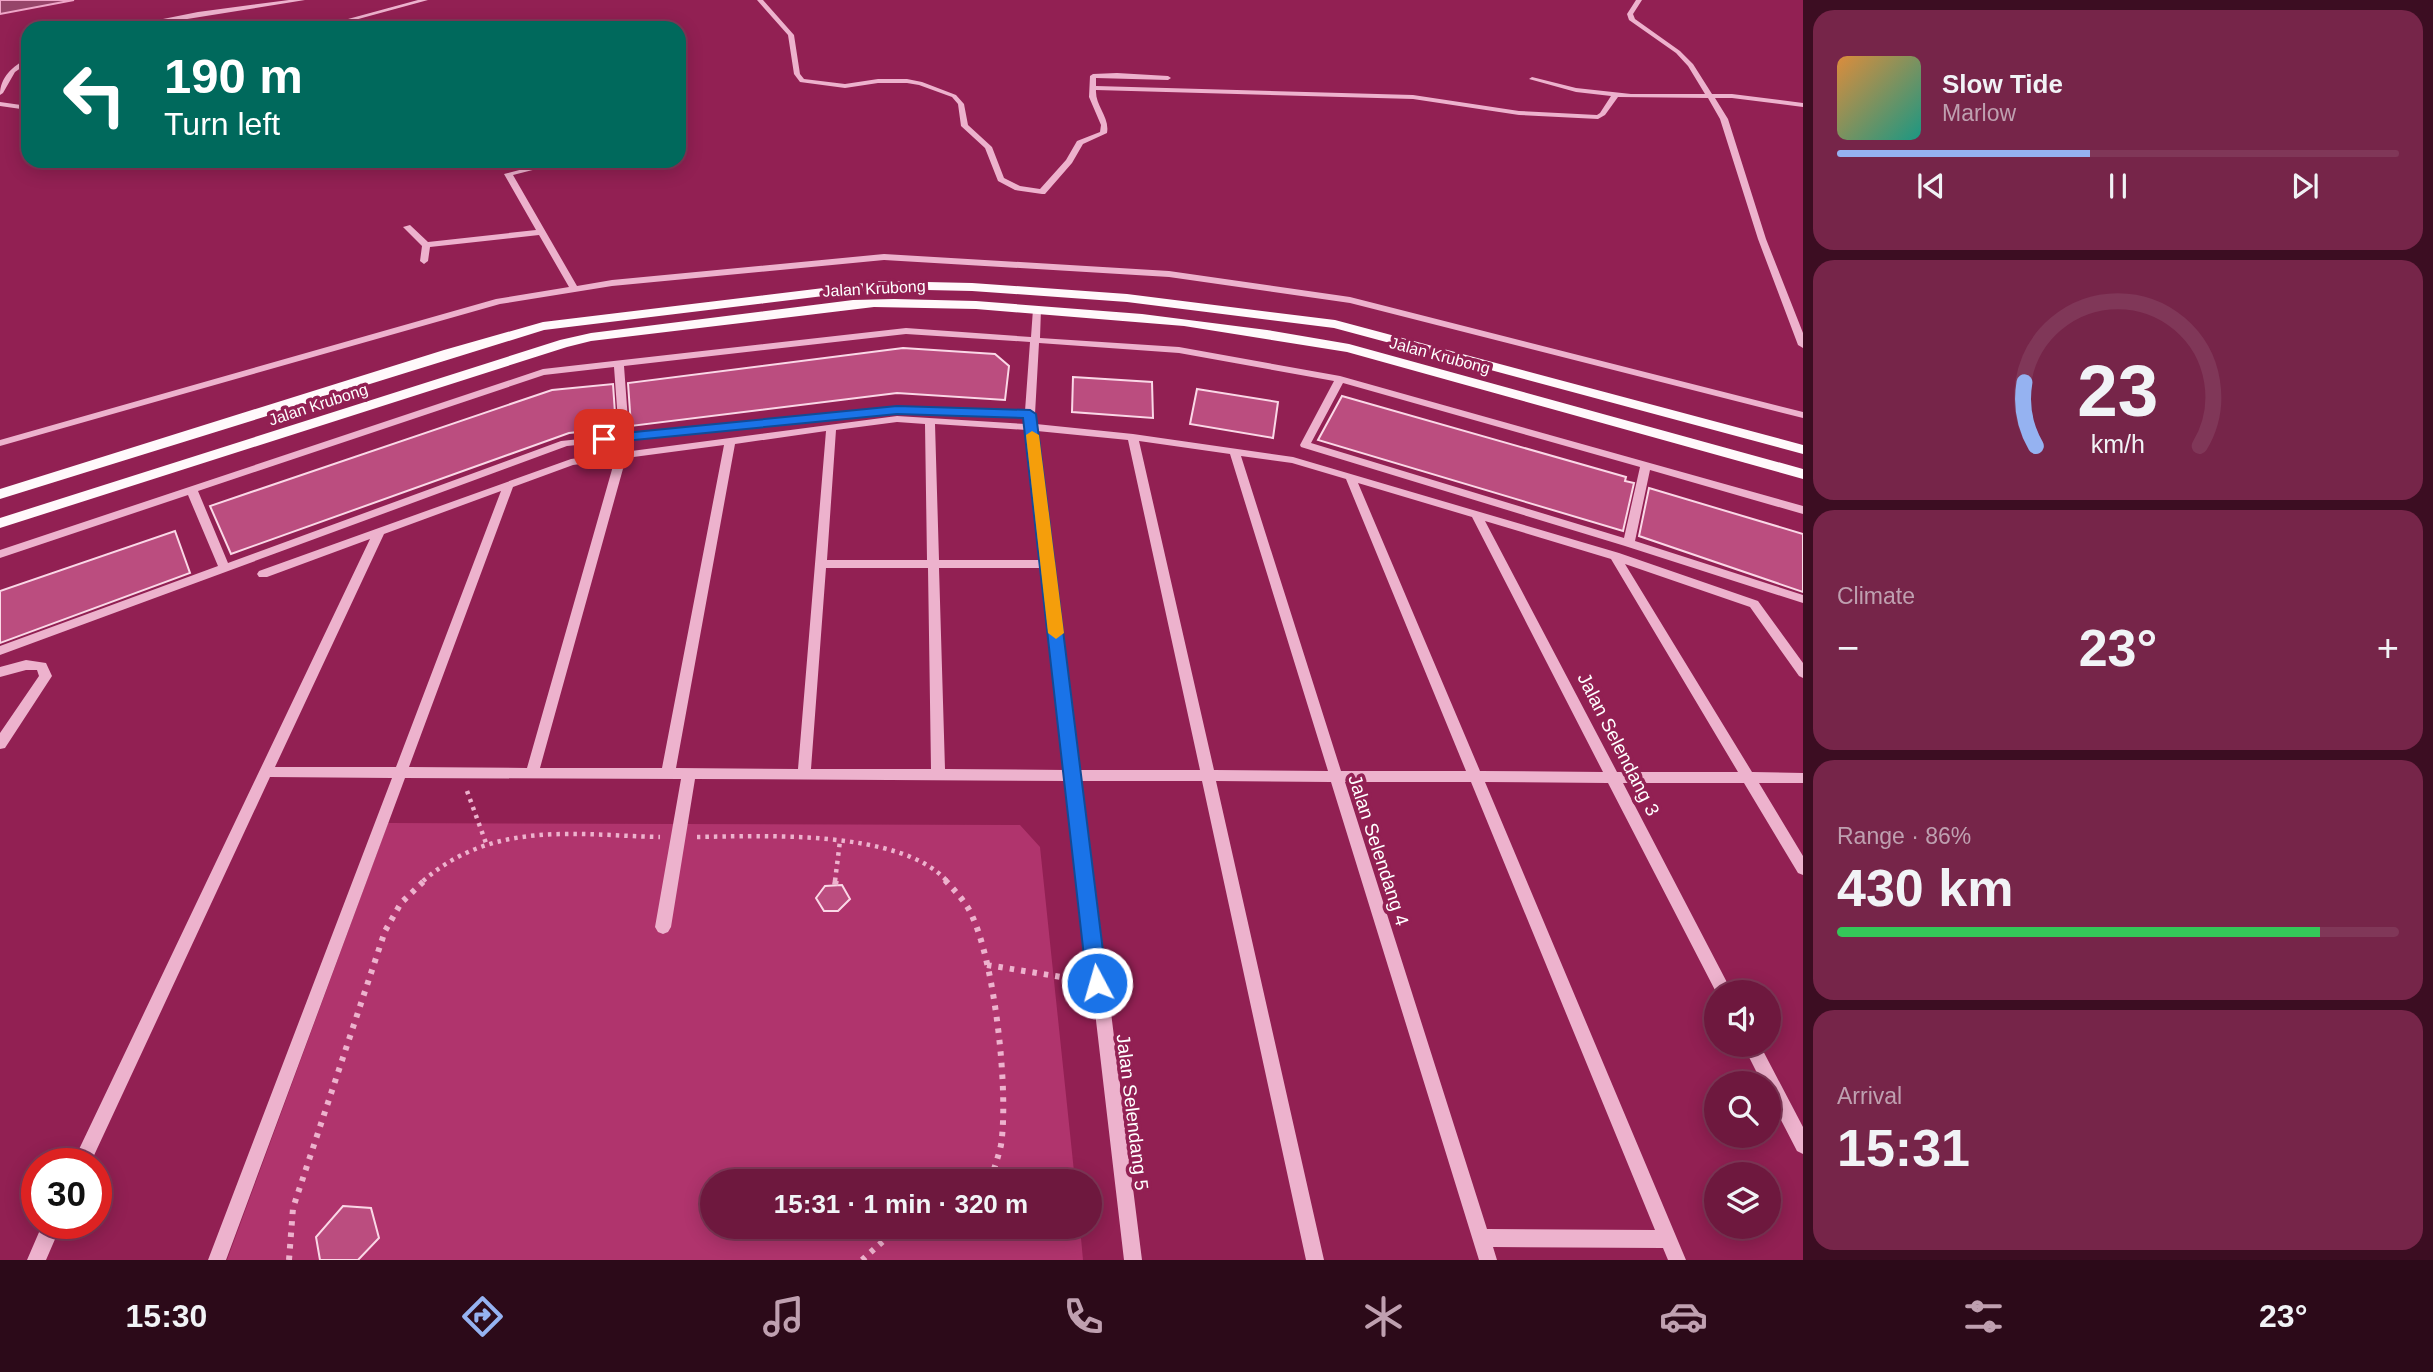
<!DOCTYPE html>
<html lang="en">
<head>
<meta charset="utf-8">
<style>
	:root { --surface:#6e183e; --page:#762549; --text:#f1f3f6; --muted:#bfa0b0; --line:#803758; --accent:#95b2f1 }
	body { margin:0; font-family:Arial,sans-serif; background:var(--page); color:var(--text); height:100vh; display:flex; flex-direction:column; font-size:26px; white-space:nowrap }
	* { box-sizing:border-box; margin:0 }
	p { font-size:23px; color:var(--muted) }
	.icon { flex:none; width:38px; height:38px; fill:none; stroke:currentColor; stroke-width:2; stroke-linecap:round; stroke-linejoin:round }
	.map { position:relative; flex:1; overflow:hidden }
	.panel { display:flex; flex-direction:column; gap:10px; padding:10px; background:#3c0d22; width:630px }
	.panel>* { flex:none }
	.banner { position:absolute; left:21px; top:21px; width:665px; height:147px; border-radius:21px; box-shadow:0 4px 18px #0003,0 0 0 2px var(--line); background:#00695c; color:#fff; overflow:hidden }
	.controls { position:absolute; left:1704px; top:980px; display:grid; gap:14px }
	.controls a { display:grid; place-items:center; width:77px; height:77px; border-radius:50%; background:var(--surface); box-shadow:0 4px 18px #0003,0 0 0 2px var(--line); font-size:35px }
	.speed { position:absolute; left:21px; top:1148px; display:flex; gap:14px; font-size:35px; font-weight:700; text-align:center }
	.speed>* { display:grid; place-content:center; width:91px; height:91px; border-radius:50%; background:var(--surface); box-shadow:0 4px 18px #0003,0 0 0 2px var(--line); line-height:1 }
	.speed .limit { border:10px solid #d22; background:#fff; color:#111 }
	.pin { position:absolute; display:grid; place-items:center; width:60px; height:60px; color:#fff; margin:-30px; border-radius:14px; box-shadow:0 4px 10px #0006 }
	.me { position:absolute; width:77px; margin:-38px; rotate:354deg; stroke-linejoin:round; filter:drop-shadow(0 0 5px #0008) }
	.turn { display:flex; align-items:center; gap:24px; height:147px; padding:0 28px; font-size:32px }
	.turn .icon { width:91px; height:91px; stroke-width:2.5 }
	.turn b { display:block; font-size:49px; line-height:60px }
	.big { font-size:52px; font-weight:600; line-height:1.1 }
	.panel .widget { flex:1; display:flex; flex-direction:column; justify-content:center; gap:10px; min-width:0; padding:0 24px; border-radius:21px; background:var(--page) }
	.panel .dial { align-items:center; gap:0 }
	.dial svg { height:182px; overflow:visible; fill:none; stroke:var(--line); stroke-width:7; stroke-linecap:round; text-anchor:middle }
	.dial text { fill:var(--text); stroke:none }
	.song { display:flex; align-items:center; gap:21px }
	.cover { width:84px; height:84px; border-radius:10px; background:linear-gradient(135deg,hsl(30 70% 55%),hsl(170 70% 35%)) }
	.played { height:7px; border-radius:4px; background:linear-gradient(90deg,var(--accent) 45%,var(--line) 45%) }
	.keys { display:flex; justify-content:space-around; direction:ltr }
	.heat { display:flex; justify-content:space-between; align-items:center; font-size:38px; direction:ltr }
	.charge { height:10px; border-radius:5px; background:linear-gradient(90deg,#34c759 86%,var(--line) 0) }
	.trip { position:absolute; left:700px; top:1169px; width:402px; height:70px; border-radius:35px; background:var(--surface); box-shadow:0 4px 18px #0003,0 0 0 2px var(--line); font-weight:600; line-height:70px; text-align:center }
	.tab-bar { display:flex; height:112px; justify-content:space-around; align-items:center; background:#2c0a19; color:var(--muted) }
	.tab-bar .icon { width:49px; height:49px }
	.tab-bar .active { color:var(--accent) }
	.tab-bar b { font-size:32px; color:var(--text) }
	main { display:flex; flex:1; min-height:0 }
	.map>svg:first-child { display:block }
</style>
</head>
<body>
<main>
<div class="map">
<svg width="1803" height="1260" viewBox="0 0 1803 1260">
	<rect width="100%" height="100%" fill="#922053"/>
	<path fill="#b0346d" d="M388,823l632,2 20,22 35,334h-363v46h368l3,33h-856z"/>
	<path fill="#964569" stroke="#efa6c8" stroke-width="2" d="M0,0h74l-74,14z"/>
	<path fill="#bb4d7f" stroke="#fad8e7" stroke-width="2" d="M903,348l92,6 14,12 -4,34 -108,-7 -266,33 -3,-43z
		M1073,377l79,5 1,36 -81,-6z
		M613,384l3,44 -47,5 -338,121 -21,-48 342,-116z
		M1197,389l81,13 -5,36 -83,-14z
		M1342,396l284,81 -1,4 9,2 -11,48 -305,-91z
		M1649,488l154,46v58l-164,-56z
		M175,531l15,42 -190,70v-52z
		M842,885l8,14 -12,12h-14l-8,-13 9,-12z
		M343,1206l28,2 8,30 -21,22h-38l-4,-23z"/>
	<g fill="none" stroke-linecap="round" stroke-linejoin="round">
		<path stroke="#edb2cd" stroke-width="4.5" stroke-dasharray="3.5 5" stroke-linecap="butt" d="M467,791l19,52
			M697,837c65,-1 203,-8 250,44
			M423,881c70,-61 152,-46 237,-44
			M835,881l5,-40"/>
		<path stroke="#edb2cd" stroke-width="6" stroke-dasharray="4.5 7" stroke-linecap="butt" d="M945,880c11,12 22,23 28,38 22,49 36,174 28,227 -3,13 -7,24 -11,36
			M835,885l1,-5
			M987,965l93,15
			M289,1260l4,-52 92,-277 16,-28 24,-23
			M862,1260l29,-26 20,-7"/>
		<path fill="#edb2cd" fill-rule="evenodd" d="M289,0h16l-174,28h-13l80,-16z
			M418,0h10l-77,21 -3,-2z
			M757,0h6l31,35 6,39 4,5 41,5 33,-5h29l15,3 34,13 8,9 4,21 24,22 12,31 16,8 20,3 26,-29 11,-19 23,-9 1,-7 -12,-28 1,-21 3,-2 24,-1 51,3 3,2 -3,2 -72,-2v8l317,9 106,16 78,4 3,-2 11,-17 -35,-4 -47,-13 3,-2 44,11 55,6h74l-17,-28 -12,-13 -47,-33 -2,-6 9,-14h6l-9,14 2,5 45,32 13,13 19,30h20l71,9v4l-71,-9h-17l13,21 38,120 37,94v15l-5,-3 -40,-106 -38,-120 -12,-21 -90,-1 -13,18 -7,4 -79,-4 -106,-16 -317,-9c-1,16 14,27 11,43l-24,11 -11,19 -27,31h-3l-27,-4 -17,-9 -13,-33 -24,-22 -3,-22 -6,-7 -33,-12 -12,-2h-29l-33,5 -45,-6 -6,-8 -6,-39z
			M425,24l2,1 1,3h-6z
			M28,58v5l-13,9 -12,21 -3,2c0,-18 13,-29 28,-37z
			M0,102l28,4v4l-28,-4z
			M554,161h14l-55,14 64,111 35,-6 272,-26 285,17 181,26 453,115v6l-453,-115 -181,-26 -285,-17 -272,26 -112,18 -500,142v-6l496,-141 73,-12 -30,-52 -109,12 -2,14 -4,3 -4,-3 2,-15 -19,-19 7,-2 18,17 108,-12 -32,-56z
			M1037,306l4,3 -1,29 139,9 161,29 463,130v8l-153,-44 -15,71 168,54v8l-178,-57 -324,-99 -1,-2 34,-64 -155,-28 -140,-10 -4,71 1,10 97,10 160,23 326,96 139,48 45,62v15l-4,-2 -49,-69 -125,-43 127,208 51,1v10h-44l44,73v19l-5,-2 -54,-90h-121l109,209h-15v2l-109,-211 -123,-1 201,478h-18l-5,-12 -170,-1 4,13h-18l-148,-478 -115,-1 108,479h-18l-104,-479h-120l60,479h-18l-56,-479 -373,-2 -24,148 -3,5 -5,2 -5,-2 -3,-5 26,-148 -276,-1 -179,482h-18l184,-482 -122,-1 -180,387h-18l298,-625 -103,38h-8l-2,-3 2,-3 312,-112 326,-43 129,8 -1,-7 -128,-4 -330,33 -567,209v-9l218,-80 -30,-71 -188,63v-8l543,-181 363,-41 125,9 2,-28zM906,334l124,8 -5,69 -128,-4 -268,27 -5,-68zM614,367l5,68 -58,6 -333,122 -30,-72 346,-116zM1343,383l297,84 -16,71 -313,-95zM897,422l28,2 2,136h-100l9,-130zM935,424l92,6 15,130h-103zM826,431l-28,338 -122,-1 59,-324zM1037,431l91,9 72,330h-120zM1139,441l91,13 98,317 -114,-1zM724,445l-62,323h-122l86,-310zM1241,456l51,7 54,16 120,292h-125zM615,459l-88,309 -118,-1 104,-280 60,-22zM1358,483l114,34 131,255 -123,-1zM501,491l-105,276h-121l109,-233zM1485,521l126,38 127,213h-121zM826,568h102l3,201h-120zM939,568h104l23,202 -121,-1zM1345,782h126l184,448 -168,-1z
			M26,660l20,3 6,13 -47,72 -5,1v-16l39,-57 -2,-6h-11l-26,7v-10z
			M1743,1045h17l43,82v27l-6,-3 -28,-54v-14h-7z
			M43,1223h19l-16,37h-19z"/>
		<path fill="#fff9fb" fill-rule="evenodd" d="M881,281l91,2 155,11 208,26 468,125v9l-469,-126 -207,-26 -155,-11 -91,-2 -337,41 -544,169v-10l444,-139 99,-28z
			M894,299l82,2 166,13 125,16 82,14 454,125v10l-456,-127 -163,-26 -208,-17 -102,-2 -283,34 -24,6 -567,181v-10l560,-178 31,-7 262,-33z"/>
	</g>
	<path fill="#1a73e8" stroke="#114b97" stroke-width="2" d="M897,406l133,4 6,4 71,569 -3,6 -7,3 -7,-3 -3,-6 -64,-565 -126,-4 -293,29 -6,-4 6,-4z"/>
	<path fill="#f59e0b" d="M1032,431l7,4 25,198 -8,6 -8,-6 -22,-198z"/>
	<g text-anchor="middle" stroke-width="7" stroke-linejoin="round" paint-order="stroke">
		<g font-size="16" fill="#fff" stroke="#922053">
			<text transform="translate(874 288) rotate(-3)" y="6">Jalan Krubong</text>
			<text transform="translate(1440 355) rotate(15)" y="6">Jalan Krubong</text>
			<text transform="translate(318 404) rotate(-18)" y="6">Jalan Krubong</text>
		</g>
		<g font-size="19" fill="#fff" stroke="#922053">
			<text transform="translate(1619 744) rotate(63)" y="7">Jalan Selendang 3</text>
			<text transform="translate(1379 850) rotate(72)" y="7">Jalan Selendang 4</text>
			<text transform="translate(1133 1112) rotate(83)" y="7">Jalan Selendang 5</text>
		</g>
	</g>
</svg>
<div class="controls">
<a><svg class="icon" aria-label="sound" viewBox="0 0 24 24"><path d="M4 9h4l5-4v14l-5-4H4zM17 9q2 3 0 6"/></svg></a>
<a><svg class="icon" aria-label="search" viewBox="0 0 24 24"><circle cx="10" cy="10" r="6"/><path d="M15 15l6 6"/></svg></a>
<a><svg class="icon" aria-label="layers" viewBox="0 0 24 24"><path d="M12 4l9 5-9 5-9-5zM3 14l9 5 9-5"/></svg></a>
</div>
<div class="speed"><div class="limit">30</div></div>
<div class="pin" style="left:604px;top:439px;background:#d93025"><svg class="icon" aria-label="arrive" viewBox="0 0 24 24"><path d="M6 21V4h12l-3 4 3 4H6"/></svg></div>
<svg class="me" style="left:1097px;top:983px" viewBox="-20 -20 40 40"><circle r="17" fill="#1a73e8" stroke="#fff" stroke-width="3"/><path d="M0-11L8 9 0 5-8 9z" fill="#fff"/></svg>
<div class="trip">15:31 · 1 min · 320 m</div>
<div class="banner">
<div class="turn"><svg class="icon" aria-label="left" viewBox="0 0 24 24"><path d="M17 20v-9H6M10 6l-5 5 5 5"/></svg><div><b>190 m</b>Turn left</div></div>
</div>
</div>
<section class="panel">
<div class="widget">
<div class="song"><i class="cover"></i><div><b>Slow Tide</b><p>Marlow</p></div></div>
<div class="played"></div>
<div class="keys"><svg class="icon" aria-label="previous" viewBox="0 0 24 24"><path d="M18 5L8 12l10 7zM5 5v14"/></svg><svg class="icon" aria-label="pause" viewBox="0 0 24 24"><path d="M8 5v14M16 5v14"/></svg><svg class="icon" aria-label="next" viewBox="0 0 24 24"><path d="M6 5l10 7-10 7zM19 5v14"/></svg></div>
</div>
<div class="widget dial"><svg viewBox="0 0 100 80">
<path d="M14 69A42 42 0 1 1 86 69"/>
<path d="M14 69A42 42 0 0 1 9 41" stroke="#95b2f1"/>
<text x="50" y="56" font-size="32" font-weight="700">23</text>
<text x="50" y="72" font-size="11">km/h</text>
</svg></div>
<div class="widget"><p>Climate</p>
<div class="heat"><a>−</a><b class="big">23°</b><a>+</a></div>
</div>
<div class="widget"><p>Range · 86%</p><b class="big">430 km</b><div class="charge"></div></div>
<div class="widget"><p>Arrival</p><b class="big">15:31</b></div>
</section>
</main>
<nav class="tab-bar">
<b>15:30</b>
<svg class="icon active" aria-label="directions" viewBox="0 0 24 24"><path d="M12 3l9 9-9 9-9-9zM9 14v-3h6M13 9l2 2-2 2"/></svg>
<svg class="icon" aria-label="music" viewBox="0 0 24 24"><path d="M9 18V5l10-2v13"/><circle cx="6" cy="18" r="3"/><circle cx="16" cy="16" r="3"/></svg>
<svg class="icon" aria-label="phone" viewBox="0 0 24 24"><path d="M5 4h4l2 5-3 2q2 4 5 5l2-3 5 2v4C11 20 4 13 5 4z"/></svg>
<svg class="icon" aria-label="climate" viewBox="0 0 24 24"><path d="M12 3v18M4 7l16 10M4 17L20 7"/></svg>
<svg class="icon" aria-label="car" viewBox="0 0 24 24"><path d="M5 17H2v-5l4-1 3-4h7l3 4 3 1v5h-3M9 17h6M6 11h13"/><circle cx="7" cy="17" r="2"/><circle cx="17" cy="17" r="2"/></svg>
<svg class="icon" aria-label="filters" viewBox="0 0 24 24"><path d="M4 7h16M4 17h16"/><circle cx="9" cy="7" r="2"/><circle cx="15" cy="17" r="2"/></svg>
<b>23°</b>
</nav>
</body>
</html>
